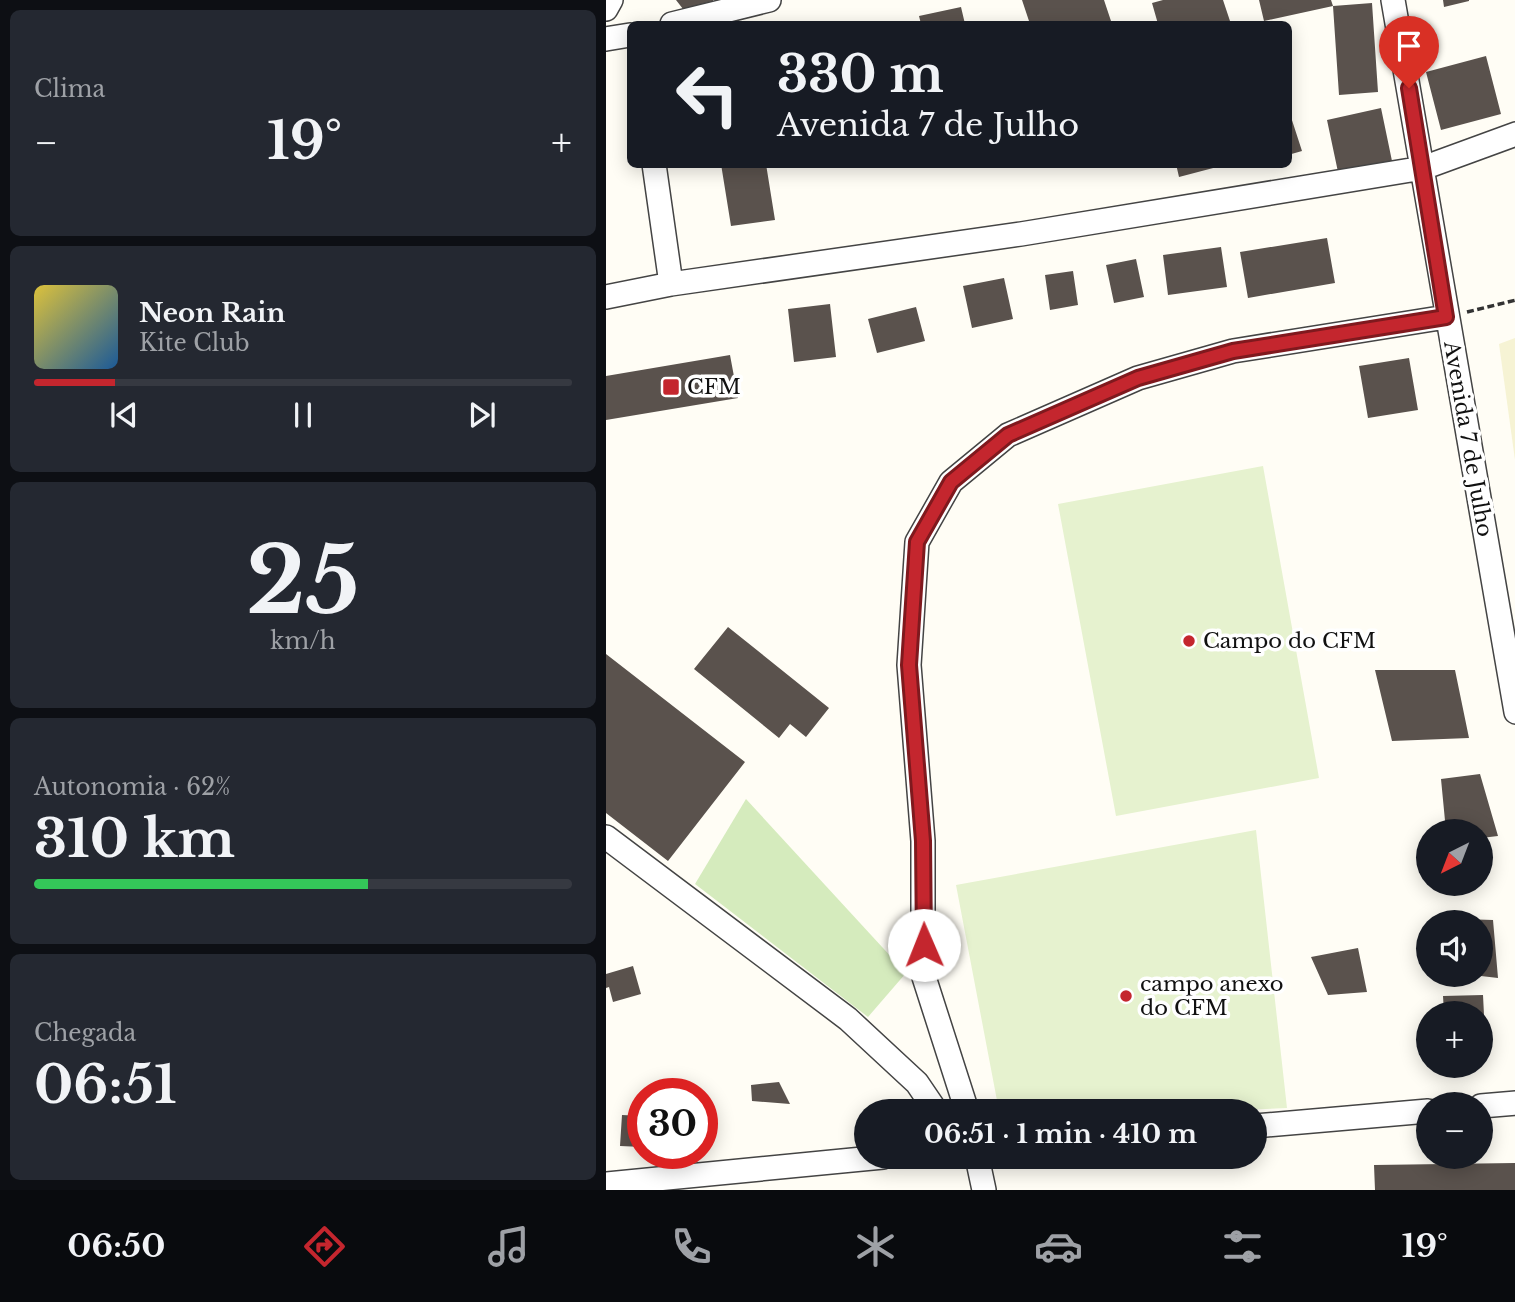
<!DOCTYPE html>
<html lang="pt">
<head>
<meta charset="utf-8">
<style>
	:root { --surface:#171b24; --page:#242831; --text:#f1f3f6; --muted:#9ea1a6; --line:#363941; --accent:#c4262e }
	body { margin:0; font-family:"Libre Baskerville",serif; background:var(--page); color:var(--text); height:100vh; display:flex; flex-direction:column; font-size:26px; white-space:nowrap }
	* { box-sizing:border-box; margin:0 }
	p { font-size:23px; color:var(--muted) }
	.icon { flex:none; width:38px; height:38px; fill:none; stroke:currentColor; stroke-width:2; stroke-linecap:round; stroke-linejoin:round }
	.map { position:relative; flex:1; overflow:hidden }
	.details { display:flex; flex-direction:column; gap:10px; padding:10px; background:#0d0f14; width:606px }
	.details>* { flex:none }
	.top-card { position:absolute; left:21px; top:21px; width:665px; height:147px; border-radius:10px; box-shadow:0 4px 18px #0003; background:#171b24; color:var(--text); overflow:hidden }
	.needle { width:46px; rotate:222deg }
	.buttons { position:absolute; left:810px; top:819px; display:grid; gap:14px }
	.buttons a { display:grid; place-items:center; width:77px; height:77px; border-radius:50%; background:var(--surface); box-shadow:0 4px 18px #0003; font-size:35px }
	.speed { position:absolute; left:21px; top:1078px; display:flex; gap:14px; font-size:35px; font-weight:700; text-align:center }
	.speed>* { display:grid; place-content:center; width:91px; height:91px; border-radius:50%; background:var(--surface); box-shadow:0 4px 18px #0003; line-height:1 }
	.speed .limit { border:10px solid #d22; background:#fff; color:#111 }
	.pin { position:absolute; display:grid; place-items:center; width:60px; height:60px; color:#fff; margin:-72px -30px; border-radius:50% 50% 50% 0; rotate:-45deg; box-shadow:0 0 7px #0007 }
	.pin .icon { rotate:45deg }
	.me { position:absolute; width:77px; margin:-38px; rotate:359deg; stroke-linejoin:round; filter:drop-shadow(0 0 5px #0008) }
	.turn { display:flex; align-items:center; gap:24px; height:147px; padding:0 35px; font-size:32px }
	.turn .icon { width:91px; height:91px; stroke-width:2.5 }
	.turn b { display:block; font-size:49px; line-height:60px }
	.big { font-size:52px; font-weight:700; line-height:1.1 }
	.details .tile { flex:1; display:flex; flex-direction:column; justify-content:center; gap:10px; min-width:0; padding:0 24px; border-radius:10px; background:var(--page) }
	.details .dial { align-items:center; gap:0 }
	.dial b { font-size:91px; line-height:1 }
	.song { display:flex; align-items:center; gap:21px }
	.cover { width:84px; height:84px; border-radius:10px; background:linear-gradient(135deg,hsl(50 70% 55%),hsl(210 70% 35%)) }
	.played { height:7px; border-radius:4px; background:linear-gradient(90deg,var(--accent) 15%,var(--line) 15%) }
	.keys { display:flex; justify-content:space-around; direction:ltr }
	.heat { display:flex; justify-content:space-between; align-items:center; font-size:38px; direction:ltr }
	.charge { height:10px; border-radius:5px; background:linear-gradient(90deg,#34c759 62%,var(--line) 0) }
	.trip { position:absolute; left:248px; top:1099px; width:413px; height:70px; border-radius:35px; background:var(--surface); box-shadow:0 4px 18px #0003; font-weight:700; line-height:70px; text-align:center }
	.tab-bar { display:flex; height:112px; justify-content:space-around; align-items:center; background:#090b0e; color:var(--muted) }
	.tab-bar .icon { width:49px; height:49px }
	.tab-bar .on { color:var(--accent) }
	.tab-bar b { font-size:32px; color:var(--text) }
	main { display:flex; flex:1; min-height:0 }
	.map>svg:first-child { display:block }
</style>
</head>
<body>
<main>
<section class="details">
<div class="tile"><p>Clima</p>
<div class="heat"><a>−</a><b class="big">19°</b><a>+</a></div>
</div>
<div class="tile">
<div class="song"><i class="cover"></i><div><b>Neon Rain</b><p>Kite Club</p></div></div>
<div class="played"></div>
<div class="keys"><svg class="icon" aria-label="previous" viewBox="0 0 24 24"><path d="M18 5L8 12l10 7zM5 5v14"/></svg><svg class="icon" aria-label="pause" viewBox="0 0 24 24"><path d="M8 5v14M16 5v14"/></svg><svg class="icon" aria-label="next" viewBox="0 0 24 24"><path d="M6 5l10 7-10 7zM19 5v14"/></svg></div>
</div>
<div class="tile dial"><b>25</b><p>km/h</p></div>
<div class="tile"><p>Autonomia · 62%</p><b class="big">310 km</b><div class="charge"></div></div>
<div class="tile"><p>Chegada</p><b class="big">06:51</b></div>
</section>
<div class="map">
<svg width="910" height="1190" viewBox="0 0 910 1190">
	<rect width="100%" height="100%" fill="#fffdf5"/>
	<path fill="#f6f3d4" d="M909,338v122l-16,-116z"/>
	<path fill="#d5ebbd" d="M140,799l160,174 -38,44 -173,-133z"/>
	<path fill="#e6f2cf" d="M657,466l56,312 -203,38 -58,-312z
		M650,830l31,278 -70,3h-218l-43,-226z"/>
	<path fill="#5a524d" d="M70,0h37v1l-30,8z
		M416,0h82l8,24h-82z
		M557,0h60l8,24h-73l-6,-21z
		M653,0h72l2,6 39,-3 6,89 -39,3 -6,-89 -69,15z
		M837,0h26v1l-25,6z
		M355,7l4,17h-44l-2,-8z
		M880,56l15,58 -60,16 -15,-58z
		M775,108l11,53 -54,11 -11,-52z
		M683,111l13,40 -14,4v-43z
		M115,164h45l9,56 -44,6z
		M570,164h41v3l-38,10z
		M721,238l8,45 -87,15 -8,-46z
		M615,247l6,40 -59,8 -5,-40z
		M530,259l8,38 -30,6 -8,-38z
		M467,271l5,34 -28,5 -5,-35z
		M398,278l9,41 -41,9 -9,-42z
		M224,304l6,53 -42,5 -6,-53z
		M310,307l9,34 -48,12 -9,-34z
		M124,355l8,43 -132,22v-44z
		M803,358l9,52 -50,8 -9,-52z
		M122,627l101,81 -23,29 -16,-13 -11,14 -85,-69z
		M0,654l139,108 -77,99 -62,-48z
		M769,670h80l14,68 -77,3z
		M874,774l18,62 -17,2v-7h-35l-5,-52z
		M856,919l31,1 5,58 -17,-2v-54h-18z
		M752,948l9,44 -39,3 -17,-38z
		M27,966l8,28 -28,8 -4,-15 -3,1v-14z
		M877,995l1,20 -40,-2 -1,-17z
		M173,1082l11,22 -38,-3 -1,-16z
		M96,1105l12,1 -2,35 -10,-1z
		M16,1115l21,1v31l-23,-1z
		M910,1163v27h-141l-1,-25z"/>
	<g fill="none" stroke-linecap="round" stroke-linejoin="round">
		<g stroke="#444" stroke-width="26">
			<path id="minor" d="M787,0l123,712
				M0,9l5,-9
				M66,24l97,-24
				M0,39l24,-4
				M48,164l17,120 350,-50 402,-66 93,-34
				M0,297l65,-13
				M0,837l242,182 69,64 19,28
				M875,1106l35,-3
				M361,1111l-44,-137v-133l-14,-176 8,-123 34,-60 57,-47 130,-57 95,-27 213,-34
				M649,1126l173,-15
				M371,1157l7,33
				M0,1184l277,-27"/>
		</g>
		<path stroke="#333" stroke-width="3.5" stroke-dasharray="7 3.5" stroke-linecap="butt" d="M861,312l49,-12"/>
		<use href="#minor" stroke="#fff" stroke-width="23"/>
	</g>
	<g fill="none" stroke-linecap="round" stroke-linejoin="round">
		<g stroke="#7f191e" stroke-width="18">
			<path id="route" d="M318,945l-1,-104 -14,-176 8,-123 34,-60 57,-47 130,-57 95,-27 213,-34 -37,-229"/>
		</g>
		<use href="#route" stroke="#c4262e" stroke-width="12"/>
	</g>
	<g fill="#c4262e" stroke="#fff" stroke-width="2.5">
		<rect x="56" y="378" width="18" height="18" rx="3.5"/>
		<circle cx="583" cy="641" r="7"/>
		<circle cx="520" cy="996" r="7"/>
	</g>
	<g text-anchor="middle" stroke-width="7" stroke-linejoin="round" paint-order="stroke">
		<g font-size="21" fill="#111" stroke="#fff" text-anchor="start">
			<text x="81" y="394">CFM</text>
			<text x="597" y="648">Campo do CFM</text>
			<text x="534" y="991">campo anexo<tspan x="534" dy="24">do CFM</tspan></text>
		</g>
		<g font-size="21" fill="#111" stroke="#fff">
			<text transform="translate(862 439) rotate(80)" y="7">Avenida 7 de Julho</text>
		</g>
	</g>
</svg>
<div class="buttons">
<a><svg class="needle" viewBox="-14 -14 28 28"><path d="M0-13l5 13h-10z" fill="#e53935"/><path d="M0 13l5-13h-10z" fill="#9ea1a6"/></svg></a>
<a><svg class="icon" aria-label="sound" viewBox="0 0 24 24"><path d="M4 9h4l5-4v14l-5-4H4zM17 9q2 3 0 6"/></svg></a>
<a>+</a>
<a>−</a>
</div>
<div class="speed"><div class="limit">30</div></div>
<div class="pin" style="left:803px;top:88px;background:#d93025"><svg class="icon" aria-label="arrive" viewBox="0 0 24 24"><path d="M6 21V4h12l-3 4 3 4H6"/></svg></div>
<svg class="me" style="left:318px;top:945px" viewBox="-20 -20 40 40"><circle r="19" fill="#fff"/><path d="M0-13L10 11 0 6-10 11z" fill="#c4262e"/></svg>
<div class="trip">06:51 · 1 min · 410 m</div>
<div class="top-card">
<div class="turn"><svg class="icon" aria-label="left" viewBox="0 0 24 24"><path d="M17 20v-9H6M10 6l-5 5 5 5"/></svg><div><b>330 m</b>Avenida 7 de Julho</div></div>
</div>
</div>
</main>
<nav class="tab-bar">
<b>06:50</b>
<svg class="icon on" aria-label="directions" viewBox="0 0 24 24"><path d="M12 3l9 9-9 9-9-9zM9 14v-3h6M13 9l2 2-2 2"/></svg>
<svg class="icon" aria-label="music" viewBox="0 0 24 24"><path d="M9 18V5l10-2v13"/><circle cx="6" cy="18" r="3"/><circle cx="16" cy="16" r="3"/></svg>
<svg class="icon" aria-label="phone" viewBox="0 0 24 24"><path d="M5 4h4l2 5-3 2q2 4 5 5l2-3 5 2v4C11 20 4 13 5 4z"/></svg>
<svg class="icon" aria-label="climate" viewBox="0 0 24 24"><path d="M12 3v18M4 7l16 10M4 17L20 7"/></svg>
<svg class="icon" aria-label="car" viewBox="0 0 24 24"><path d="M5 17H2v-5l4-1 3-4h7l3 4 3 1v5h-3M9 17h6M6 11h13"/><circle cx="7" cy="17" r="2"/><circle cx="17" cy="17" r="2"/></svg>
<svg class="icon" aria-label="filters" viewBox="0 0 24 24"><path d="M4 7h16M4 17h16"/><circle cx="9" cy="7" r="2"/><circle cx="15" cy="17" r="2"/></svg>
<b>19°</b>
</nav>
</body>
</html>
